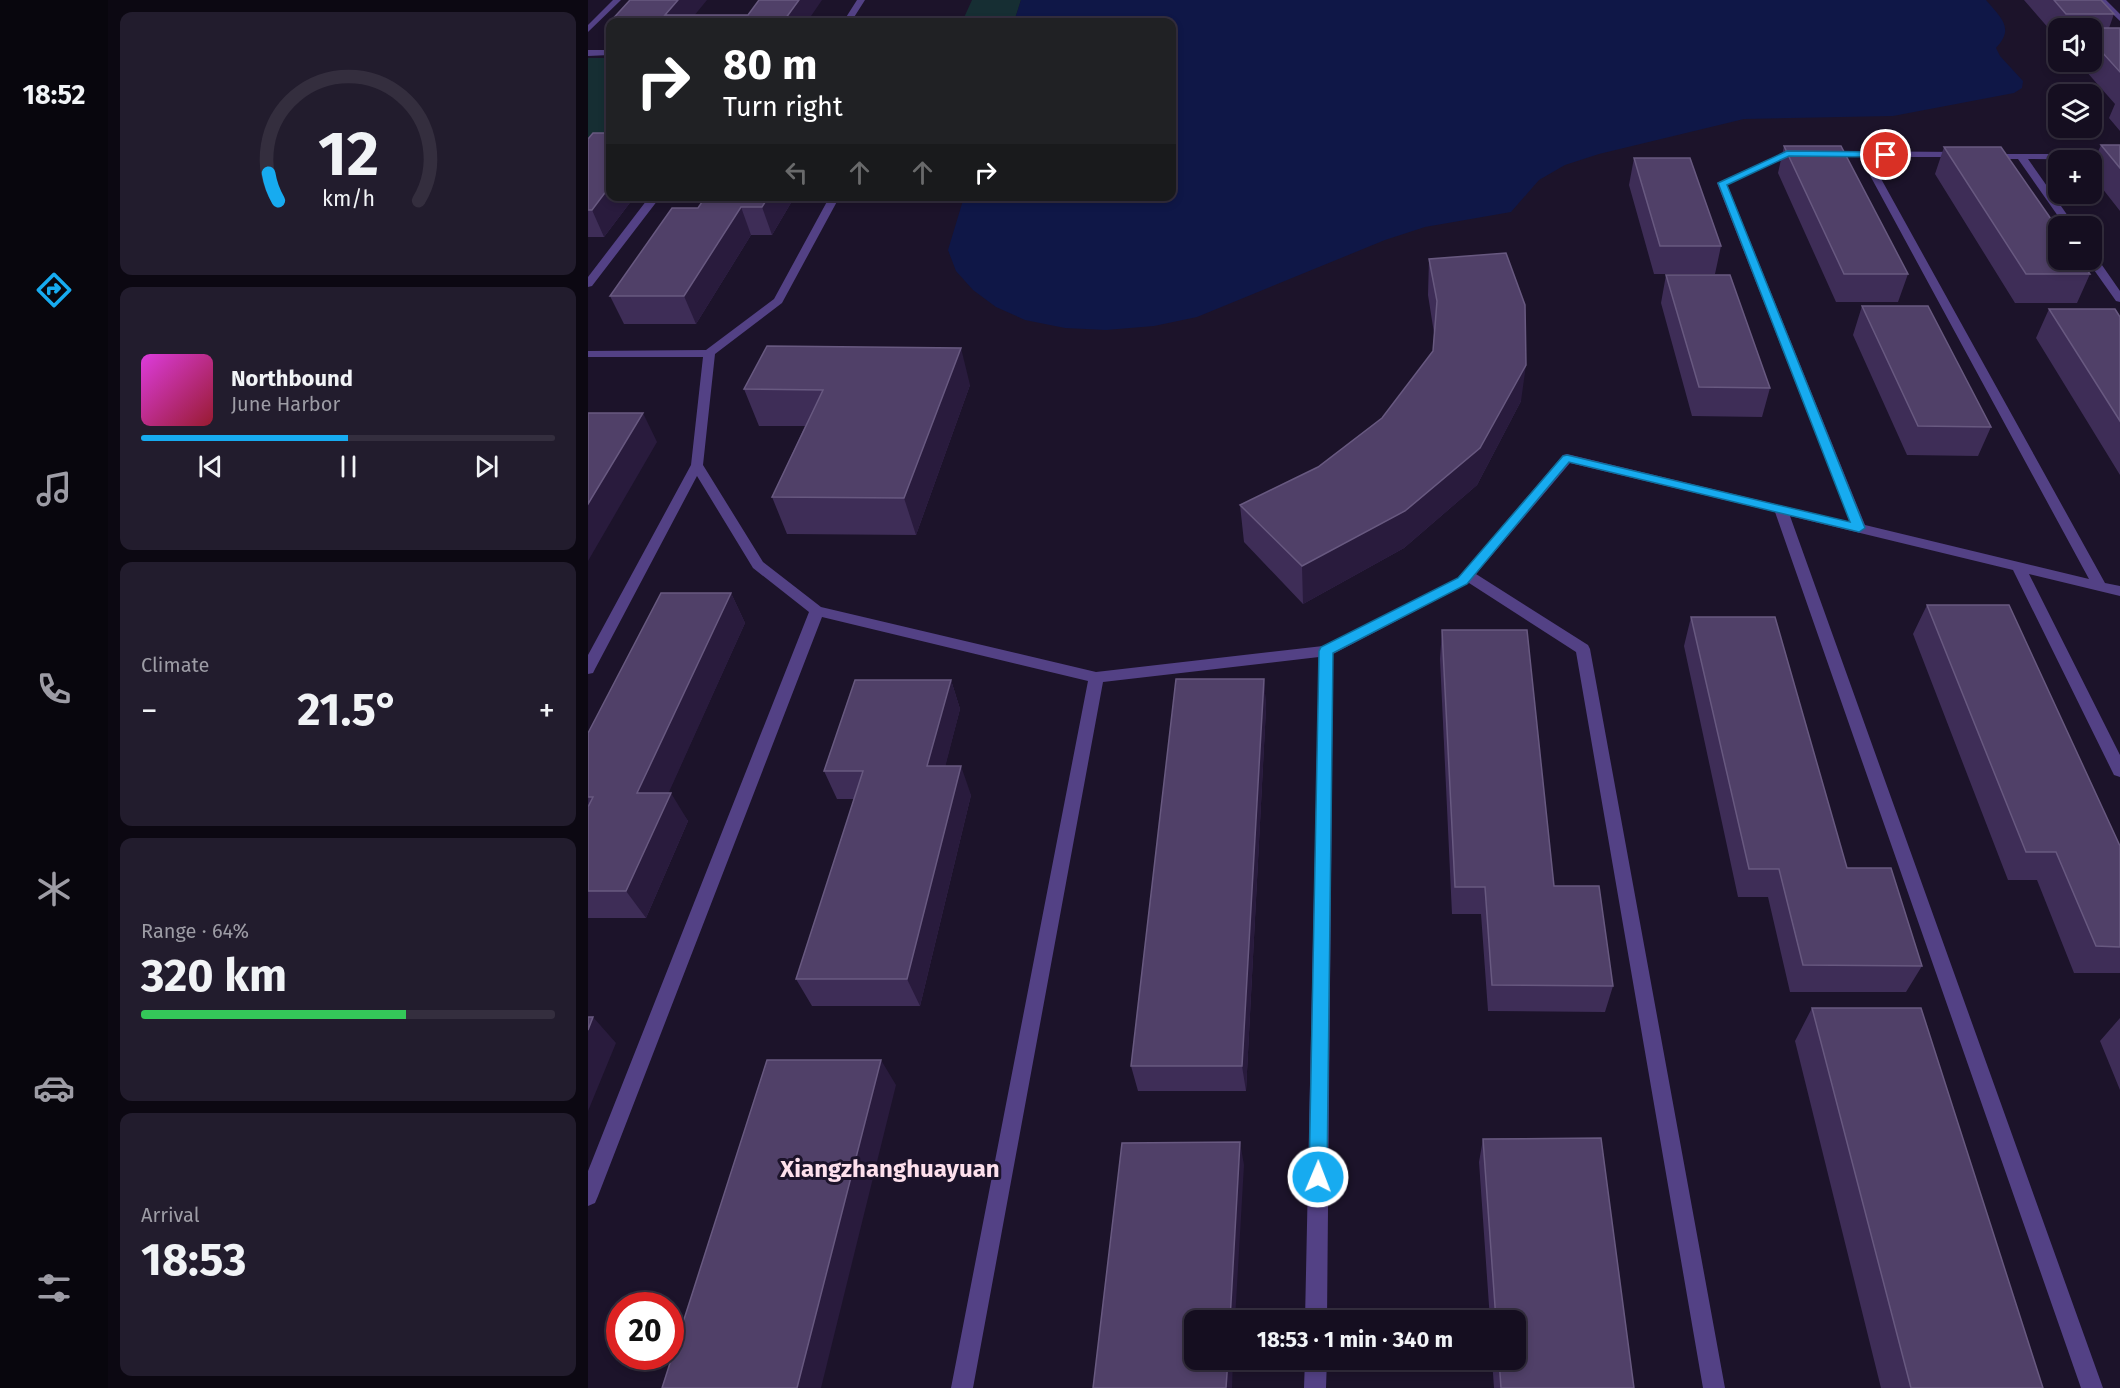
<!DOCTYPE html>
<html lang="en">
<head>
<meta charset="utf-8">
<style>
	:root { --surface:#150e20; --page:#221c2d; --text:#f1f3f6; --muted:#9d9ca5; --line:#342e3e; --accent:#17abf0 }
	body { margin:0; font-family:"Fira Sans",sans-serif; background:var(--page); color:var(--text); height:100vh; display:flex; flex-direction:column; font-size:22px; white-space:nowrap }
	* { box-sizing:border-box; margin:0 }
	p { font-size:20px; color:var(--muted) }
	.icon { flex:none; width:33px; height:33px; fill:none; stroke:currentColor; stroke-width:2; stroke-linecap:round; stroke-linejoin:round }
	.map { position:relative; flex:1; overflow:hidden }
	.sheet { display:flex; flex-direction:column; gap:12px; padding:12px; background:#0c0812; width:480px }
	.sheet>* { flex:none }
	.top-card { position:absolute; left:18px; top:18px; width:570px; height:183px; border-radius:12px; box-shadow:0 3px 9px #0003,0 0 0 2px var(--line); background:#202124; color:#fff; overflow:hidden }
	.fabs { position:absolute; left:1460px; top:18px; display:grid; gap:12px }
	.fabs a { display:grid; place-items:center; width:54px; height:54px; border-radius:12px; background:var(--surface); box-shadow:0 3px 9px #0003,0 0 0 2px var(--line); font-size:30px }
	.speed { position:absolute; left:18px; top:1292px; display:flex; gap:12px; font-size:30px; font-weight:700; text-align:center }
	.speed>* { display:grid; place-content:center; width:78px; height:78px; border-radius:50%; background:var(--surface); box-shadow:0 3px 9px #0003,0 0 0 2px var(--line); line-height:1 }
	.speed .limit { border:9px solid #d22; background:#fff; color:#111 }
	.pin { position:absolute; display:grid; place-items:center; width:51px; height:51px; color:#fff; margin:-26px; border:3px solid #fff; border-radius:50%; box-shadow:0 2px 6px #0007 }
	.me { position:absolute; width:66px; margin:-33px; rotate:1deg; stroke-linejoin:round; filter:drop-shadow(0 0 4px #0008) }
	.turn { display:flex; align-items:center; gap:21px; height:126px; padding:0 18px; font-size:27px }
	.turn .icon { width:78px; height:78px; stroke-width:2.5 }
	.turn b { display:block; font-size:42px; line-height:51px }
	.lanes { display:flex; align-items:center; height:57px; padding:0 18px; background:#0003; justify-content:center; gap:30px; direction:ltr }
	.lanes .off { opacity:.35 }
	.big { font-size:45px; font-weight:700; line-height:1.1 }
	.sheet .widget { flex:1; display:flex; flex-direction:column; justify-content:center; gap:9px; min-width:0; padding:0 21px; border-radius:12px; background:var(--page) }
	.sheet .dial { align-items:center; gap:0 }
	.dial svg { height:156px; overflow:visible; fill:none; stroke:var(--line); stroke-width:7; stroke-linecap:round; text-anchor:middle }
	.dial text { fill:var(--text); stroke:none }
	.song { display:flex; align-items:center; gap:18px }
	.cover { width:72px; height:72px; border-radius:9px; background:linear-gradient(135deg,hsl(300 70% 55%),hsl(350 70% 35%)) }
	.played { height:6px; border-radius:3px; background:linear-gradient(90deg,var(--accent) 50%,var(--line) 50%) }
	.keys { display:flex; justify-content:space-around; direction:ltr }
	.heat { display:flex; justify-content:space-between; align-items:center; font-size:33px; direction:ltr }
	.charge { height:9px; border-radius:4px; background:linear-gradient(90deg,#34c759 64%,var(--line) 0) }
	.trip { position:absolute; left:596px; top:1310px; width:342px; height:60px; border-radius:12px; background:var(--surface); box-shadow:0 3px 9px #0003,0 0 0 2px var(--line); font-weight:700; line-height:60px; text-align:center }
	main { display:flex; flex:1; min-height:0 }
	.tabs { display:flex; flex-direction:column; width:108px; justify-content:space-around; align-items:center; background:#08060d; color:var(--muted) }
	.tabs .icon { width:42px; height:42px }
	.tabs .active { color:var(--accent) }
	.tabs b { font-size:27px; color:var(--text) }
	.map>svg:first-child { display:block }
</style>
</head>
<body>
<main>
<nav class="tabs">
<b>18:52</b>
<svg class="icon active" aria-label="directions" viewBox="0 0 24 24"><path d="M12 3l9 9-9 9-9-9zM9 14v-3h6M13 9l2 2-2 2"/></svg>
<svg class="icon" aria-label="music" viewBox="0 0 24 24"><path d="M9 18V5l10-2v13"/><circle cx="6" cy="18" r="3"/><circle cx="16" cy="16" r="3"/></svg>
<svg class="icon" aria-label="phone" viewBox="0 0 24 24"><path d="M5 4h4l2 5-3 2q2 4 5 5l2-3 5 2v4C11 20 4 13 5 4z"/></svg>
<svg class="icon" aria-label="climate" viewBox="0 0 24 24"><path d="M12 3v18M4 7l16 10M4 17L20 7"/></svg>
<svg class="icon" aria-label="car" viewBox="0 0 24 24"><path d="M5 17H2v-5l4-1 3-4h7l3 4 3 1v5h-3M9 17h6M6 11h13"/><circle cx="7" cy="17" r="2"/><circle cx="17" cy="17" r="2"/></svg>
<svg class="icon" aria-label="filters" viewBox="0 0 24 24"><path d="M4 7h16M4 17h16"/><circle cx="9" cy="7" r="2"/><circle cx="15" cy="17" r="2"/></svg>
</nav>
<section class="sheet">
<div class="widget dial"><svg viewBox="0 0 100 80">
<path d="M14 69A42 42 0 1 1 86 69"/>
<path d="M14 69A42 42 0 0 1 9 55" stroke="#17abf0"/>
<text x="50" y="56" font-size="32" font-weight="700">12</text>
<text x="50" y="72" font-size="11">km/h</text>
</svg></div>
<div class="widget">
<div class="song"><i class="cover"></i><div><b>Northbound</b><p>June Harbor</p></div></div>
<div class="played"></div>
<div class="keys"><svg class="icon" aria-label="previous" viewBox="0 0 24 24"><path d="M18 5L8 12l10 7zM5 5v14"/></svg><svg class="icon" aria-label="pause" viewBox="0 0 24 24"><path d="M8 5v14M16 5v14"/></svg><svg class="icon" aria-label="next" viewBox="0 0 24 24"><path d="M6 5l10 7-10 7zM19 5v14"/></svg></div>
</div>
<div class="widget"><p>Climate</p>
<div class="heat"><a>−</a><b class="big">21.5°</b><a>+</a></div>
</div>
<div class="widget"><p>Range · 64%</p><b class="big">320 km</b><div class="charge"></div></div>
<div class="widget"><p>Arrival</p><b class="big">18:53</b></div>
</section>
<div class="map">
<svg width="1532" height="1388" viewBox="0 0 1532 1388">
	<rect width="100%" height="100%" fill="#1c132a"/>
	<path fill="#162e33" d="M384,0h49l-7,22h-52z
		M0,58h22v85l-22,-1z"/>
	<path fill="#0f1747" d="M433,0h965c15,18 29,28 10,48l4,8 23,25 -1,7 -8,5 -121,23 -149,3 -145,35 -34,11 -26,15 -28,32 -86,15 -40,13 -188,77 -43,9 -48,4 -41,-2 -40,-8 -29,-13 -23,-17 -17,-19 -8,-21 16,-53 208,-1v-174h-158z"/>
	<g fill="none" stroke-linecap="round" stroke-linejoin="round">
		<path fill="#534185" fill-rule="evenodd" d="M25,0h8l-33,32v-7z
			M269,0h8l-14,22h-8z
			M1510,0h8l14,14v7z
			M0,50h22v5l-22,1z
			M1199,151h15l5,3 -5,3h-14l-61,27 138,341 224,54 -229,-422h-34l-5,-3 5,-3 135,1 3,1v4h-95l236,426 15,3v10l-91,-22 91,181v22l-6,-2 -2,-4 -99,-201 -223,-54 313,872h-22l-306,-876 -205,-49 -94,111 112,71 2,4 135,739h-22l-127,-736 -107,-69 -136,71 -6,666h-22l14,-663 -216,25 -130,706h-22l137,-707 -266,-64 -224,579 -3,7 -7,3v-35l221,-559 -56,-44 -56,-92 -102,193 -2,4 -5,1v-19l103,-190 12,-108h-115v-6l118,-1 68,-51 56,-103h10l-58,107 -67,51 -12,111 60,97 58,45 275,65 227,-26 135,-68 105,-123 4,-1 283,68 -133,-339z
			M1397,154h135v6l-92,-1 47,67h-10l-47,-67h-30l-5,-3z
			M62,196h11l-69,90 -4,1v-10z
			M1503,254l4,1 25,36v11l-4,-1 -29,-41h4z
			M717,1359h22l-1,29h-22z"/>
	</g>
	<path fill="#3e2d57" d="M1436,0h77l13,14 -5,14h11v103l-11,-13 6,-14 -37,-42h13v-34h-33v10h-1z
		M0,139l22,57h25l-31,41h-16z
		M1513,145h19v66l-29,-37v-6z
		M1196,146l124,128 -10,28h-62l-58,-129z
		M1356,147l146,127 -13,29h-62l-80,-129z
		M1046,158l87,88 -6,28h-61l-25,-89z
		M118,196h89l-23,39h-21l-55,89h-72l-14,-28 88,-88z
		M841,259l92,142 -44,84 -73,63 -101,56 -59,-62 -4,-37 78,-38 64,-49 51,-67 1,-18 -6,-38z
		M1078,275l104,113 -8,29 -70,-1 -31,-113z
		M1274,306l129,121 -13,29 -71,-1 -54,-120z
		M1461,309l71,8v158l-84,-137z
		M382,385l-54,150 -129,-1 -15,-37 33,-71h-46l-15,-37z
		M143,593l14,30 -77,170 20,28 -42,97h-58v-185z
		M1339,605l193,241v127h-46l-37,-93h-29l-95,-246z
		M1103,617l156,251 75,98 -16,26h-116l-22,-95h-30l-54,-251z
		M854,630l112,256 59,100 -8,26 -117,-1 -7,-97h-29l-12,-255z
		M676,679l2,29 -20,383h-108l-7,-25z
		M363,680l9,29 -15,57 26,29 -51,211h-108l-16,-27 58,-180h-17l-13,-28z
		M1224,1008l231,380h-162l-86,-347z
		M1532,1018v72l-20,-49z
		M895,1139l151,249h-140l-2,-29h23v-39h-25l-11,-158z"/>
	<path fill="#291b3d" d="M90,0h29l-18,22 -24,-7z
		M211,0h23l-15,22h-24z
		M22,186v10h25l-31,41 -12,-27z
		M181,196h26l-23,39 -10,-28z
		M153,207l10,28 -55,89 -12,-28z
		M373,348l9,37 -54,150 -12,-37z
		M938,365l-5,36 -44,84 -73,63 -101,56 -1,-38z
		M55,413l14,29 -69,119v-57z
		M143,593l14,30 -89,198 -19,-28z
		M676,679l2,29 -20,383 -4,-25z
		M363,680l9,29 -22,86 -11,-29z
		M373,766l10,29 -51,211 -13,-27z
		M83,793l17,28 -42,97 -20,-27z
		M5,1017l23,26 -28,68v-81z
		M293,1060l15,25 -75,303h-24z
		M652,1142l4,23 -9,155h-5z
		M640,1359h5l-1,29h-6z"/>
	<path fill="#504068" stroke="#685980" stroke-width="1.5" d="M42,0h48l-13,15h83l11,-15h40l-16,22h-173l-1,1z
		M1466,0h47l13,14h-48z
		M1492,28h40v44l-29,-32v-12z
		M5,133h17v53l-18,24h-4v-71z
		M1513,145h19v23z
		M1196,146h57l67,128h-64z
		M1356,147h57l57,82v31h22l10,14h-64z
		M1046,158h56l31,88h-61z
		M118,196h63l-7,11h-21l-57,89h-74l62,-88h26z
		M918,253l19,52 1,60 -46,83 -75,63 -103,55 -62,-61 78,-38 64,-49 51,-67 4,-50 -8,-42z
		M1078,275h64l40,113 -71,-1z
		M1274,306h66l63,121 -73,-1z
		M1461,309h66l5,8v104z
		M179,346l194,2 -57,150 -132,-1 51,-107 -79,-1z
		M0,413h55l-55,91z
		M73,593h70l-94,200h34l-45,98h-38v-84l5,-10h-5v-64z
		M1339,605h82l111,241v101l-24,-1 -40,-94h-30z
		M1103,617h84l72,251h44l31,98 -119,-1 -24,-96h-30z
		M854,630h85l27,256h45l14,100 -121,-1 -7,-98h-30z
		M588,679h88l-22,387h-111z
		M267,680h96l-24,86h34l-54,213h-111l67,-208h-39z
		M1224,1008h109l122,380h-132z
		M0,1017h5l-5,13z
		M179,1060h114l-84,328h-135z
		M1013,1138l33,250h-133l-2,-29h16v-39h-19l-13,-181z
		M652,1142l-10,178h-36v39h34l-2,29h-133l29,-245z"/>
	<path fill="#17abf0" stroke="#0f6f9c" stroke-width="1.5" d="M1199,151l99,1 4,3 -4,2 -97,-1 -62,29 138,343 -6,4 -290,-70 -102,122 -134,69 -6,524 -2,6 -7,3 -6,-3 -3,-6 10,-526 2,-4 137,-69 105,-122 4,-1 283,67 -132,-339z"/>
	<g text-anchor="middle" stroke-width="6" stroke-linejoin="round" paint-order="stroke">
		<g font-size="24" font-weight="bold" fill="#fde0ec" stroke="#1c132a">
			<text x="302" y="1177">Xiangzhanghuayuan</text>
		</g>
	</g>
</svg>
<div class="fabs">
<a><svg class="icon" aria-label="sound" viewBox="0 0 24 24"><path d="M4 9h4l5-4v14l-5-4H4zM17 9q2 3 0 6"/></svg></a>
<a><svg class="icon" aria-label="layers" viewBox="0 0 24 24"><path d="M12 4l9 5-9 5-9-5zM3 14l9 5 9-5"/></svg></a>
<a>+</a>
<a>−</a>
</div>
<div class="speed"><div class="limit">20</div></div>
<div class="pin" style="left:1298px;top:155px;background:#d93025"><svg class="icon" aria-label="arrive" viewBox="0 0 24 24"><path d="M6 21V4h12l-3 4 3 4H6"/></svg></div>
<svg class="me" style="left:730px;top:1177px" viewBox="-20 -20 40 40"><circle r="17" fill="#17abf0" stroke="#fff" stroke-width="3"/><path d="M0-11L8 9 0 5-8 9z" fill="#fff"/></svg>
<div class="trip">18:53 · 1 min · 340 m</div>
<div class="top-card">
<div class="turn"><svg class="icon" aria-label="right" viewBox="0 0 24 24"><path d="M7 20v-9h11M14 6l5 5-5 5"/></svg><div><b>80 m</b>Turn right</div></div>
<div class="lanes"><svg class="icon off" aria-label="left" viewBox="0 0 24 24"><path d="M17 20v-9H6M10 6l-5 5 5 5"/></svg><svg class="icon off" aria-label="ahead" viewBox="0 0 24 24"><path d="M12 20V5M6 11l6-6 6 6"/></svg><svg class="icon off" aria-label="ahead" viewBox="0 0 24 24"><path d="M12 20V5M6 11l6-6 6 6"/></svg><svg class="icon" aria-label="right" viewBox="0 0 24 24"><path d="M7 20v-9h11M14 6l5 5-5 5"/></svg></div>
</div>
</div>
</main>
</body>
</html>
